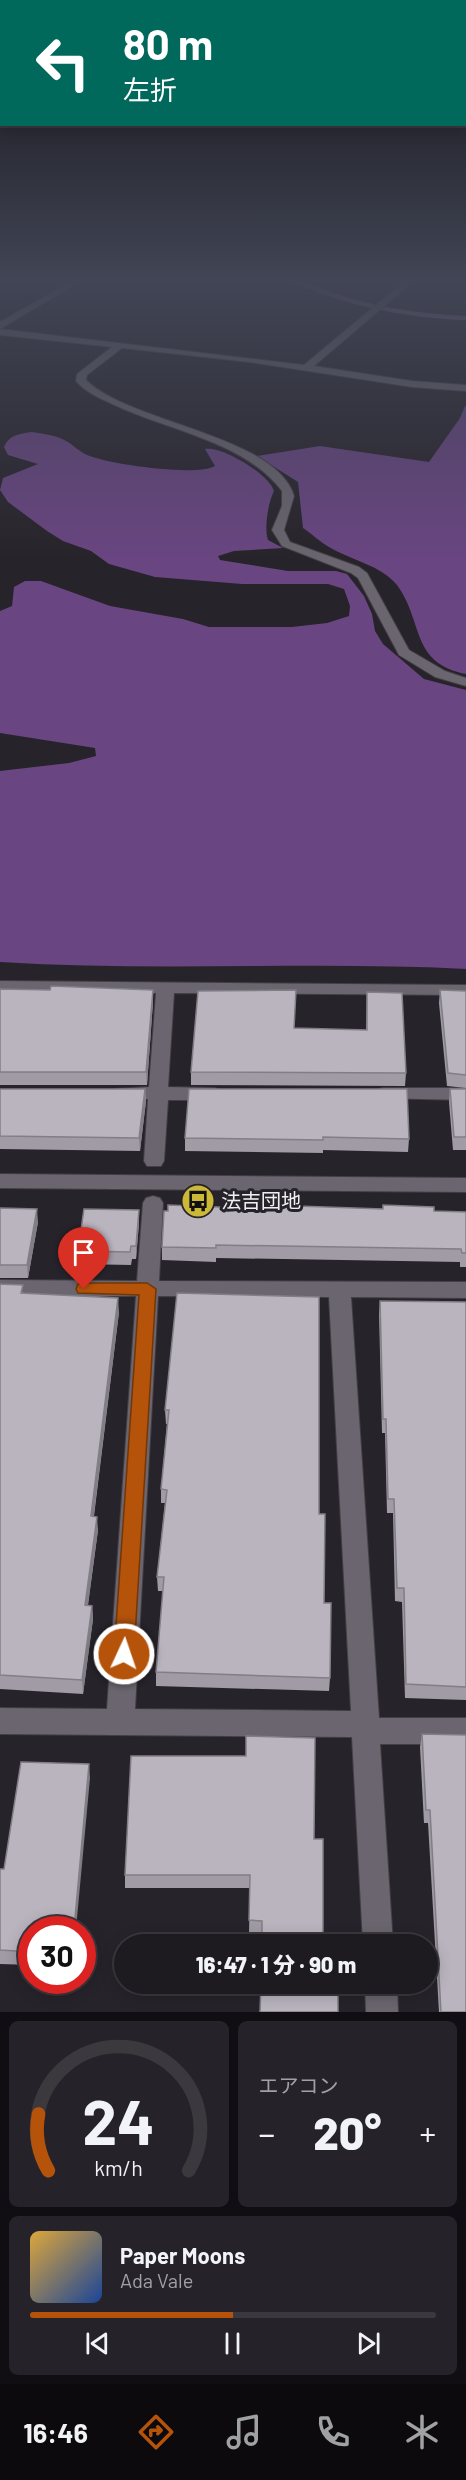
<!DOCTYPE html>
<html lang="ja">
<head>
<meta charset="utf-8">
<style>
	:root { --surface:#1d1a20; --page:#252329; --text:#f1f3f6; --muted:#a0a1a5; --line:#3b383e; --accent:#b45309 }
	body { margin:0; font-family:Barlow,"Noto Sans JP",sans-serif; background:var(--page); color:var(--text); height:100vh; display:flex; flex-direction:column; font-size:22px; white-space:nowrap }
	* { box-sizing:border-box; margin:0 }
	p { font-size:20px; color:var(--muted) }
	.icon { flex:none; width:33px; height:33px; fill:none; stroke:currentColor; stroke-width:2; stroke-linecap:round; stroke-linejoin:round }
	.map { position:relative; height:2012px; overflow:hidden }
	.side { display:flex; flex-direction:column; gap:9px; padding:9px; background:#100e12; flex:1 }
	.side>* { flex:none }
	.hud { position:absolute; left:0px; top:0px; width:466px; height:126px; box-shadow:0 3px 15px #0003,0 0 0 2px var(--line); background:#00695c; color:#fff; overflow:hidden }
	.speed { position:absolute; left:18px; top:1916px; display:flex; gap:12px; font-size:30px; font-weight:700; text-align:center }
	.speed>* { display:grid; place-content:center; width:78px; height:78px; border-radius:50%; background:var(--surface); box-shadow:0 3px 15px #0003,0 0 0 2px var(--line); line-height:1 }
	.speed .limit { border:9px solid #d22; background:#fff; color:#111 }
	.pin { position:absolute; display:grid; place-items:center; width:51px; height:51px; color:#fff; margin:-62px -26px; border-radius:50% 50% 50% 0; rotate:-45deg; box-shadow:0 0 6px #0007 }
	.pin .icon { rotate:45deg }
	.me { position:absolute; width:66px; margin:-33px; rotate:3deg; stroke-linejoin:round; filter:drop-shadow(0 0 4px #0008) }
	.turn { display:flex; align-items:center; gap:21px; height:126px; padding:0 24px; font-size:27px }
	.turn .icon { width:78px; height:78px; stroke-width:2.5 }
	.turn b { display:block; font-size:42px; line-height:51px }
	.big { font-size:45px; font-weight:800; line-height:1.1 }
	.side .tile { flex:1; display:flex; flex-direction:column; justify-content:center; gap:9px; min-width:0; padding:0 21px; border-radius:9px; background:var(--page) }
	.side .dial { align-items:center; gap:0 }
	.dial svg { height:156px; overflow:visible; fill:none; stroke:var(--line); stroke-width:7; stroke-linecap:round; text-anchor:middle }
	.dial text { fill:var(--text); stroke:none }
	.song { display:flex; align-items:center; gap:18px }
	.cover { width:72px; height:72px; border-radius:9px; background:linear-gradient(135deg,hsl(40 70% 55%),hsl(220 70% 35%)) }
	.played { height:6px; border-radius:3px; background:linear-gradient(90deg,var(--accent) 50%,var(--line) 50%) }
	.keys { display:flex; justify-content:space-around; direction:ltr }
	.heat { display:flex; justify-content:space-between; align-items:center; font-size:33px; direction:ltr }
	.side .tiles { flex:1; display:grid; gap:9px; grid-template-columns:1fr 1fr }
	.tile:last-child { grid-column:span 2 }
	.trip { position:absolute; left:114px; top:1934px; width:324px; height:60px; border-radius:30px; background:var(--surface); box-shadow:0 3px 15px #0003,0 0 0 2px var(--line); font-weight:800; line-height:60px; text-align:center }
	.tabs { display:flex; height:96px; justify-content:space-around; align-items:center; background:#0c0a0d; color:var(--muted) }
	.tabs .icon { width:42px; height:42px }
	.tabs .active { color:var(--accent) }
	.tabs b { font-size:27px; color:var(--text) }
	.map>svg:first-child { display:block }
</style>
</head>
<body>
<div class="map">
<svg width="466" height="2012" viewBox="0 0 466 2012">
	<rect width="100%" height="100%" fill="#27232a"/>
	<path fill="#694581" d="M465,406h1v268c-56,-11 -42,-52 -69,-89 -16,-20 -47,-25 -68,-38 -9,-5 -17,-13 -26,-19l-5,-46 -41,-26 63,-10 109,16 31,-44z
		M32,432c12,2 25,3 36,10 6,4 12,10 19,13 21,9 109,22 128,11l-10,-17c16,-4 64,25 69,42 -6,12 -10,37 -6,49l15,8 -49,3 -16,5 2,4 68,11h48l11,3 17,22 8,18 3,17 8,13 41,35 42,11v279c-155,-8 -311,3 -466,-7v-191l69,-8 27,-7 -1,-8 -95,-15v-122l12,-5 2,-19 11,-6h16l69,25 73,13 26,8h83l35,-4 22,-7 1,-10 -6,-17 -16,-5h-86l-87,-7 -46,-13 -18,-13 -28,-10 -16,-10 -39,-29 -8,-12 3,-12 35,-14 -30,-9 -4,-8c5,-12 15,-13 28,-15z"/>
	<g fill="none" stroke-linecap="round" stroke-linejoin="round">
		<path stroke="#836a93" stroke-width="4.5" d="M292,280c56,24 113,36 174,38"/>
		<g stroke="#423e44" stroke-width="2">
			<path id="minor" d="M74,280h9l-83,49v-7z
				M406,280h9l-101,86 98,15 54,4v6l-54,-4 -163,-25 -127,-14 -35,27 -1,5c43,43 190,55 208,116l-10,34 6,12 69,25 8,6 42,77 36,21 21,7v8l-31,-9 -36,-22 -41,-77 -7,-5 -69,-27 -10,-16 10,-24v-15c-36,-48 -110,-60 -163,-84 -15,-7 -32,-13 -43,-26l1,-7 35,-27 -112,-12v-6l304,36z
				M0,981l466,4v10l-292,-2 -6,94 46,1 7,2 3,4 -3,4 -7,2h-46l-4,61 -3,5h-14l-3,-5 4,-62 -33,-2 -3,-4 3,-4 34,-2 7,-94 -156,-2z
				M383,1088h83v12l-90,-2 -3,-4 3,-4z
				M0,1174l466,4v14l-466,-4z
				M153,1196l7,2 3,5 -4,78 307,1v16l-115,-1 28,421h87v26h-86l13,200h-30l-11,-207 -352,-3v-26l107,1 29,-413h-136v-16l137,1 6,-78 3,-5zM158,1296l171,1 22,414 -216,-2z
				M365,1983h32l1,29h-32z"/>
		</g>
		<use href="#minor" fill="#6a656e" fill-rule="evenodd"/>
	</g>
	<path fill="#a09ba4" d="M0,989l50,1h103v12l-6,83h-147z
		M440,990l26,1v97l-19,-2 -8,-83z
		M367,992l39,81 -1,13 -214,-1v-13l103,-44 72,2z
		M0,1089h145l1,12 -6,50 -140,-2z
		M189,1089l220,50 -1,13 -85,-2v3l-138,-2v-13z
		M450,1089h16v61h-13l-4,-48z
		M0,1208l38,14 -10,56h-28z
		M243,1208l223,4v55h-6v-5l-244,-4v4l-54,-2v-13z
		M139,1210v13l-3,36h-4l-1,6 -52,-1 -1,-13z
		M0,1284l24,9 95,19 -25,204 4,14 -10,75 4,1 1,13 -10,75 -83,-5z
		M177,1293l142,221 5,89 6,75 -1,13 -173,-5v-14l7,-81h-5l-1,-14 8,-74h-4v-14l6,-65h-1l-1,-14z
		M380,1301l86,1v398l-61,-2 -3,-96 -7,-1 -2,-88h-6l-2,-80h-3l-3,-119z
		M422,1734l44,278h-27l-11,-189h-4l-4,-76z
		M90,1778l-58,151v36l-32,-1v-95h4z
		M314,1839l-52,95 -13,-1 1,-45h-125v-13z"/>
	<path fill="#827e86" d="M153,990v12l-6,83 -1,-13z
		M145,1089l1,12 -6,50 -1,-13z
		M37,1209l1,13 -10,56 -1,-13z
		M139,1210v13l-3,36v-13z
		M118,1298l1,14 -27,218 -1,-14z
		M97,1517l1,13 -12,89 -1,-14z
		M92,1606l1,13 -10,75 -1,-14z
		M89,1764l1,14 -14,151h-2z"/>
	<path fill="#bab4bf" stroke="#827e86" stroke-width="1.5" d="M51,986l102,4 -7,82h-146v-83l50,1z
		M296,990l-2,38 73,2v-38l35,1 4,80 -215,-1 7,-81z
		M440,990l26,1v84l-18,-2z
		M0,1089h145l-6,49 -139,-2z
		M189,1089h218l2,50 -86,-2v3l-138,-2z
		M450,1089h16v48h-12z
		M243,1204l140,5v-4l51,2v4l32,1v41h-4l-1,-4 -245,-4v3l-54,-1 2,-36h4v-6l75,3z
		M0,1208l37,1 -10,56h-27z
		M84,1209l55,1 -3,36h-5l-1,6 -52,-1z
		M0,1284l23,1 -2,8 97,5 -27,218 6,1 -12,88 7,1 -10,74 -82,-5z
		M177,1293l142,4v217h6l-1,89h7l-1,75 -174,-6 8,-95h-7l10,-87 -6,-1 8,-79h-4z
		M380,1301l86,1v385l-60,-3 -2,-96h-7l-3,-89h-6l-2,-80h-3z
		M422,1734l44,1v277h-25l-11,-202h-4z
		M246,1736l69,2 -1,101h9v105h-61v-23l-13,-1 1,-45h-125l6,-119h115z
		M21,1762l68,2 -15,165h-42v23l-32,-2v-81h4z
		M261,1983h77v29h-78z"/>
	<linearGradient id="sky" x2="0" y2="1"><stop stop-color="#151317"/><stop offset="0.5" stop-color="#414555"/><stop offset="1" stop-color="#414555" stop-opacity="0"/></linearGradient>
	<rect width="466" height="561" fill="url(#sky)"/>
	<path fill="#b45309" stroke="#753606" stroke-width="1.5" d="M84,1283h63l9,6 -22,365 -3,6 -7,3 -7,-3 -3,-6 25,-359 -61,-2 -2,-4 2,-5z"/>
	<defs>
		<g id="bus-disc" transform="scale(1.725)"><circle r="9.5" fill="#ccb938" stroke="#27232a"/><path d="M-5-6H5V4H4V6H2V4H-2V6H-4V4H-5ZM-3.5-4V0h7V-4ZM-3.5 1.2v1.5H-2V1.2ZM2 1.2v1.5H3.5V1.2Z" fill="#111"/></g>
	</defs>
	<g fill-rule="evenodd">
		<use href="#bus-disc" x="198" y="1201"/>
	</g>
	<g text-anchor="middle" stroke-width="6" stroke-linejoin="round" paint-order="stroke">
		<g font-size="20" fill="#f1eef3" stroke="#27232a" text-anchor="start">
			<text x="221" y="1208">法吉団地</text>
		</g>
	</g>
</svg>
<div class="speed"><div class="limit">30</div></div>
<div class="pin" style="left:84px;top:1289px;background:#d93025"><svg class="icon" aria-label="arrive" viewBox="0 0 24 24"><path d="M6 21V4h12l-3 4 3 4H6"/></svg></div>
<svg class="me" style="left:124px;top:1654px" viewBox="-20 -20 40 40"><circle r="17" fill="#b45309" stroke="#fff" stroke-width="3"/><path d="M0-11L8 9 0 5-8 9z" fill="#fff"/></svg>
<div class="trip">16:47 · 1 分 · 90 m</div>
<div class="hud">
<div class="turn"><svg class="icon" aria-label="left" viewBox="0 0 24 24"><path d="M17 20v-9H6M10 6l-5 5 5 5"/></svg><div><b>80 m</b>左折</div></div>
</div>
</div>
<section class="side">
<div class="tiles">
<div class="tile dial"><svg viewBox="0 0 100 80">
<path d="M14 69A42 42 0 1 1 86 69"/>
<path d="M14 69A42 42 0 0 1 9 40" stroke="#b45309"/>
<text x="50" y="56" font-size="32" font-weight="700">24</text>
<text x="50" y="72" font-size="11">km/h</text>
</svg></div>
<div class="tile"><p>エアコン</p>
<div class="heat"><a>−</a><b class="big">20°</b><a>+</a></div>
</div>
<div class="tile">
<div class="song"><i class="cover"></i><div><b>Paper Moons</b><p>Ada Vale</p></div></div>
<div class="played"></div>
<div class="keys"><svg class="icon" aria-label="previous" viewBox="0 0 24 24"><path d="M18 5L8 12l10 7zM5 5v14"/></svg><svg class="icon" aria-label="pause" viewBox="0 0 24 24"><path d="M8 5v14M16 5v14"/></svg><svg class="icon" aria-label="next" viewBox="0 0 24 24"><path d="M6 5l10 7-10 7zM19 5v14"/></svg></div>
</div>
</div>
</section>
<nav class="tabs">
<b>16:46</b>
<svg class="icon active" aria-label="directions" viewBox="0 0 24 24"><path d="M12 3l9 9-9 9-9-9zM9 14v-3h6M13 9l2 2-2 2"/></svg>
<svg class="icon" aria-label="music" viewBox="0 0 24 24"><path d="M9 18V5l10-2v13"/><circle cx="6" cy="18" r="3"/><circle cx="16" cy="16" r="3"/></svg>
<svg class="icon" aria-label="phone" viewBox="0 0 24 24"><path d="M5 4h4l2 5-3 2q2 4 5 5l2-3 5 2v4C11 20 4 13 5 4z"/></svg>
<svg class="icon" aria-label="climate" viewBox="0 0 24 24"><path d="M12 3v18M4 7l16 10M4 17L20 7"/></svg>
</nav>
</body>
</html>
